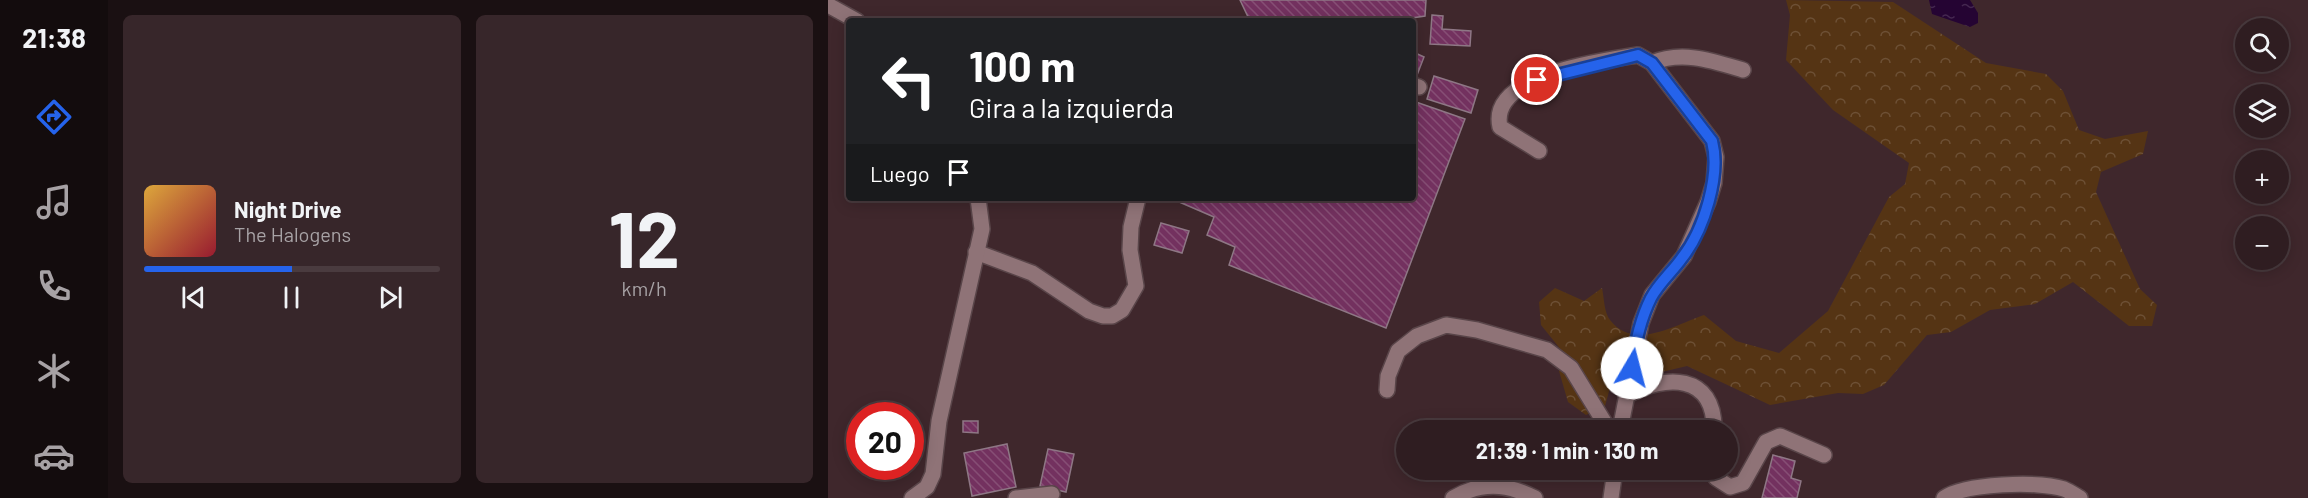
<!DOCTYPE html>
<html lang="es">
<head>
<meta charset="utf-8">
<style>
	:root { --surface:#2f1d21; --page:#37262a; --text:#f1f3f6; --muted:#a7a2a5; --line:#4a3b3f; --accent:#2563eb }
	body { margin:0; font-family:Barlow,sans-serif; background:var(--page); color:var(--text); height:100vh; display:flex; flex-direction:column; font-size:22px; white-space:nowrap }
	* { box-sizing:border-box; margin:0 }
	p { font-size:20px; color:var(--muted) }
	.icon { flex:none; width:33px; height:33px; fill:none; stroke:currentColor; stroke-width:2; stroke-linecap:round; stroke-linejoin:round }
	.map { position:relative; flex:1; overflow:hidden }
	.drawer { display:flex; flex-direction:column; gap:15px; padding:15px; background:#1a1012; width:720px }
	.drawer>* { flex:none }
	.banner { position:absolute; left:18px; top:18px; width:570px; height:183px; border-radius:6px; box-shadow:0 3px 15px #0003,0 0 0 2px var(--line); background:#202124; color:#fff; overflow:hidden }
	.tools { position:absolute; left:1407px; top:18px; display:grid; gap:12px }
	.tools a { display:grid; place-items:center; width:54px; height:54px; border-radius:50%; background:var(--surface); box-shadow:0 3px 15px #0003,0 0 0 2px var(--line); font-size:30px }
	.speed { position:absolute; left:18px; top:402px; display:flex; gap:12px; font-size:30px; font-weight:700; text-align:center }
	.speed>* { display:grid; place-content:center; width:78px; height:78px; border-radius:50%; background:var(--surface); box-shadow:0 3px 15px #0003,0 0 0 2px var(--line); line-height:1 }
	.speed .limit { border:9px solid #d22; background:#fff; color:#111 }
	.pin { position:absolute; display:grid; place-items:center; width:51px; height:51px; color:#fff; margin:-26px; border:3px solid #fff; border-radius:50%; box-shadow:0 2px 6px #0007 }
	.me { position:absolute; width:66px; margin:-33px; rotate:8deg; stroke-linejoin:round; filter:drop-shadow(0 0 4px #0008) }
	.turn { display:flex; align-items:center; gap:21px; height:126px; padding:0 24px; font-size:27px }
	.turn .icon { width:78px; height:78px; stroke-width:2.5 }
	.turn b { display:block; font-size:42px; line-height:51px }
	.then { display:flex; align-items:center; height:57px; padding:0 24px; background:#0003; gap:12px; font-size:22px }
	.drawer .tile { flex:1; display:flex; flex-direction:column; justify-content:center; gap:9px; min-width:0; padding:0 21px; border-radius:9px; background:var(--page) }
	.drawer .dial { align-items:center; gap:0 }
	.dial b { font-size:78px; line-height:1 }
	.song { display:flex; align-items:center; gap:18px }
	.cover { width:72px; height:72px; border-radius:9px; background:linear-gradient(135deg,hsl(40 70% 55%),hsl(350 70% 35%)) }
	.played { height:6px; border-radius:3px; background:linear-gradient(90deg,var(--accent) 50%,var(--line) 50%) }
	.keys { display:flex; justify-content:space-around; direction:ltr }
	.drawer .tiles { flex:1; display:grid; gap:15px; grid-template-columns:repeat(2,1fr) }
	.trip { position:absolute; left:568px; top:420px; width:342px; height:60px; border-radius:30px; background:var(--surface); box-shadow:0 3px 15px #0003,0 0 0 2px var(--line); font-weight:700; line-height:60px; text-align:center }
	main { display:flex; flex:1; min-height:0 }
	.tab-bar { display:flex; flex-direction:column; width:108px; justify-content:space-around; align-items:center; background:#130c0d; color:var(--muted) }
	.tab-bar .icon { width:42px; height:42px }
	.tab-bar .current { color:var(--accent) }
	.tab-bar b { font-size:27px; color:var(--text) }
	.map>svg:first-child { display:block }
</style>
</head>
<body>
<main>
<nav class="tab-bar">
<b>21:38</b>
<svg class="icon current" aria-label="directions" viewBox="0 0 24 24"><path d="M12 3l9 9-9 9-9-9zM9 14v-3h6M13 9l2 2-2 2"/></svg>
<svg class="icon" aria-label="music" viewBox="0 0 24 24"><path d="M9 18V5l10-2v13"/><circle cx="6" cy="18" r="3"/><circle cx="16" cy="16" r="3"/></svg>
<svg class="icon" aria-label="phone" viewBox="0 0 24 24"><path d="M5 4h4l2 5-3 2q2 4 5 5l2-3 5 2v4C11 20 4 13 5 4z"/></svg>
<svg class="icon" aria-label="climate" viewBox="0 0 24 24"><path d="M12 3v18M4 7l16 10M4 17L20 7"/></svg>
<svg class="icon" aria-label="car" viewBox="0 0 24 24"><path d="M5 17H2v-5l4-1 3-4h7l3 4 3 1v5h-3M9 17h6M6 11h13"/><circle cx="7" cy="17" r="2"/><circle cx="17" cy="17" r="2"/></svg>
</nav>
<section class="drawer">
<div class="tiles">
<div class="tile">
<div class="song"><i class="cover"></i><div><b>Night Drive</b><p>The Halogens</p></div></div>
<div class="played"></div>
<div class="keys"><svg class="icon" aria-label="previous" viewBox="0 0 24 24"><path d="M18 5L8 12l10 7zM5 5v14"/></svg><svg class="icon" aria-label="pause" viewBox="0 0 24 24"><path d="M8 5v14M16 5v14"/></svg><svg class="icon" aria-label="next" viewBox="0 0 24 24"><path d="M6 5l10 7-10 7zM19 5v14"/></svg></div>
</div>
<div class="tile dial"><b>12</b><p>km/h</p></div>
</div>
</section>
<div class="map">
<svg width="1480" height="498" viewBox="0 0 1480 498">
	<defs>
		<pattern id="forest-crowns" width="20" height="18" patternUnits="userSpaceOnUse" patternTransform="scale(1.5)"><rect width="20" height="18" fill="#553414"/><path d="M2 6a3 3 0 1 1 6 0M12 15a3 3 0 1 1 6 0" fill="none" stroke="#6d5035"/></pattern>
		<pattern id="water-ripples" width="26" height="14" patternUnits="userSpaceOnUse" patternTransform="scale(1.5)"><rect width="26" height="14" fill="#250433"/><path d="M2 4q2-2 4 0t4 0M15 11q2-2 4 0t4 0" fill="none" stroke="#442750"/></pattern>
		<pattern id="building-back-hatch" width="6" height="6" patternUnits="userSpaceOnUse" patternTransform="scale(1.5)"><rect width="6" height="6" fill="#73315f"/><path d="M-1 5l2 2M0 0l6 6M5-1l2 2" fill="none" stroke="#864e75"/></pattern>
	</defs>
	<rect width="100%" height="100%" fill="#3f272c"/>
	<path fill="url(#forest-crowns)" d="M958,0l107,2 93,61 60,11 17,17 16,39 26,9 43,-8 -5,23 -42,18 -5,20 44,97 17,16 -5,21h-23l-56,-44 -38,22 -45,6 -39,22 -24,3 -43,50 -21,9 -25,-1 -68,12 -83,-39 -76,18 -6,22 -19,9 -18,-13 -9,-31 3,-20 -21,-26 -2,-23 16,-14 29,13 18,-13c2,9 2,25 8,32 24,31 65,5 94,-5l32,26 43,12 49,-42 61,-114 16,-13 4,-21 -76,-53 -47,-50 4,-45z"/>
	<path fill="url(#water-ripples)" d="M1101,0h41l8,13v10l-8,4 -38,-13z"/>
	<path fill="url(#building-back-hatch)" stroke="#8e7785" stroke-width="1.5" d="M412,0h186l-1,16 -34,5h-141z
		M604,15l11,1 -1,13 29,2 -1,15 -40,-2z
		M585,52l11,5 -7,18 -4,-1z
		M606,76l44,14 -7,23 -44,-14z
		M585,101l52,18 -79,209 -157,-63 6,-18 -28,-12 7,-18 -44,-19h243z
		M333,223l28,8 -7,22 -28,-8z
		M135,421h15v12l-15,-1z
		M179,444l9,43 -44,9 -8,-43z
		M220,449l26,5 -8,38 -26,-6z
		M945,455l22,6 -4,17 10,3 -4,17h-35z"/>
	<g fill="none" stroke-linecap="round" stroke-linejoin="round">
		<g stroke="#594549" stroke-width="18">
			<path id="lane" d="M824,63c30,-13 61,-2 91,7
				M585,85l6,2
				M711,151l-39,-24c-12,-52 101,-66 138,-72l14,8 60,78 4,16 -2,26 -6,19 -24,54 -32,39 -11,28 -21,107
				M148,252l56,21 57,38 14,5h9l10,-6 14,-24 -6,-36 1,-23 7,-29
				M559,390l1,-14 10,-25 19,-15 29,-11 31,5 70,20 24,18 38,62
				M798,396c39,-22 89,-23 88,34
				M887,470l1,8 14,9 13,-4 23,-41 14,-6 44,19
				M188,498l36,-4
				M625,498c28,-16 53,-15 82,0
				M783,498l4,-28
				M1116,498c21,-15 95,-17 120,-9 5,2 11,6 16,9"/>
		</g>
		<g stroke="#594549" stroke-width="18">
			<path id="street" d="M0,5l29,16
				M84,498l15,-11 6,-13 6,-53 43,-192 -4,-31"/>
		</g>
		<use href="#lane" stroke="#8f7377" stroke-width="15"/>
		<use href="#street" stroke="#8f7377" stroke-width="15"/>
	</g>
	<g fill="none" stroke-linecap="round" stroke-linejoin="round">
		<g stroke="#184099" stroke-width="15">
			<path id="route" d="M709,80l101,-25 14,8 60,78c9,34 -8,89 -30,117 -9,13 -23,25 -31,40 -11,22 -16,45 -19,70"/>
		</g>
		<use href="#route" stroke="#2563eb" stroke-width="10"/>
	</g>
</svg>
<div class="tools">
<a><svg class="icon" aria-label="search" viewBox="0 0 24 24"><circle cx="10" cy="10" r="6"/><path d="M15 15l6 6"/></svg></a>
<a><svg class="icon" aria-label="layers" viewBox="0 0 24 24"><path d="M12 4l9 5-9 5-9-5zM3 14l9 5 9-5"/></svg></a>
<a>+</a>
<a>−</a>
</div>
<div class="speed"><div class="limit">20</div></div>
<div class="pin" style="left:709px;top:80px;background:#d93025"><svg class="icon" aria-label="arrive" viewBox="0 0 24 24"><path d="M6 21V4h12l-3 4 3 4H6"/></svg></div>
<svg class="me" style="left:804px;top:368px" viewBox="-20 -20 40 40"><circle r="19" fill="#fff"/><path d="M0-13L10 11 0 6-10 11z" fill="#2563eb"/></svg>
<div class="trip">21:39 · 1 min · 130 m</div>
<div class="banner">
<div class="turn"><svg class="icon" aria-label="left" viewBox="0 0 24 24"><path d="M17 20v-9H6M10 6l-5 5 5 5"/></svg><div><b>100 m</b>Gira a la izquierda</div></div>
<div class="then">Luego<svg class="icon" aria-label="arrive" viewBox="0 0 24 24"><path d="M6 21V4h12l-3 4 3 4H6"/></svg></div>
</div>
</div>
</main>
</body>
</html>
